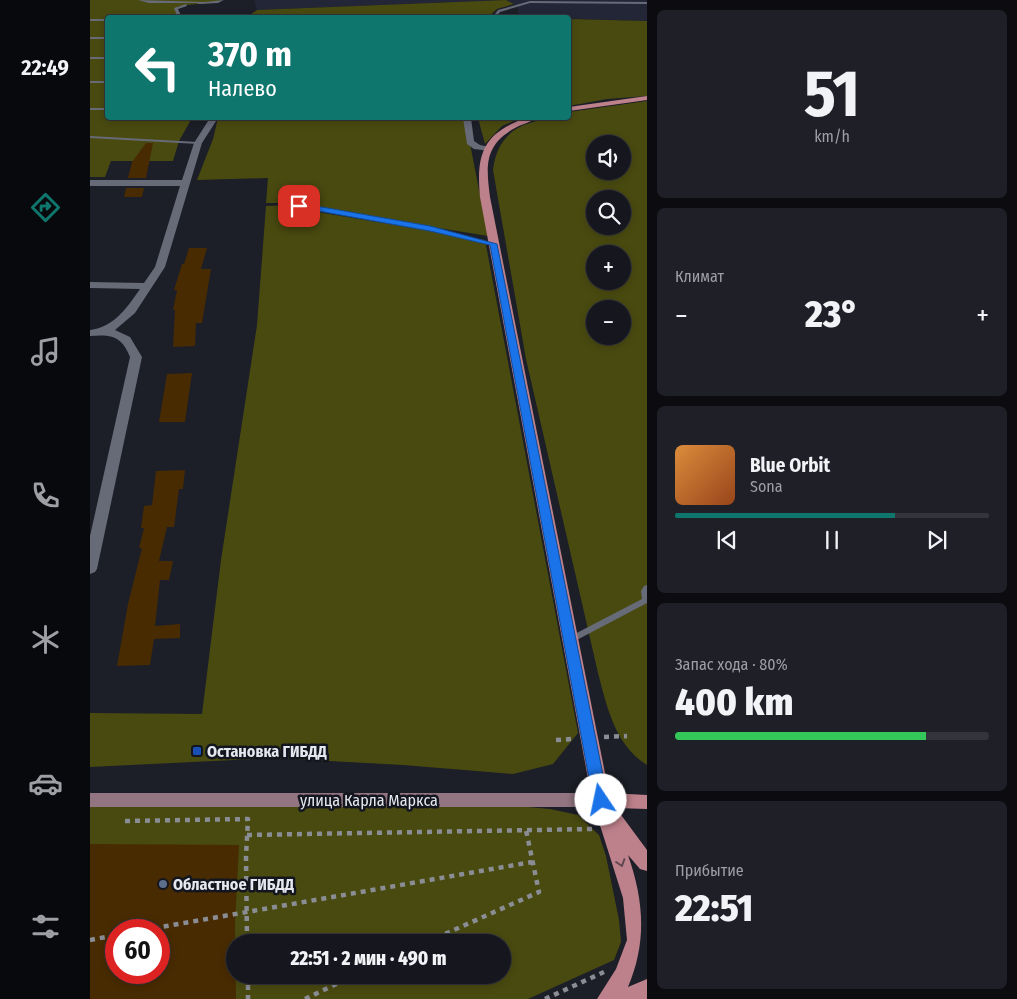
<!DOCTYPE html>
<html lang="ru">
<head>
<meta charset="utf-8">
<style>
	:root { --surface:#15161e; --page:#1e1f27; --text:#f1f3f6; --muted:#9d9fa4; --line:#34353c; --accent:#0f766e }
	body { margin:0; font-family:"Fira Sans Condensed",sans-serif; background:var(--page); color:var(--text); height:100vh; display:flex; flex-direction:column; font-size:19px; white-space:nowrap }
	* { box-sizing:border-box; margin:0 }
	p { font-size:16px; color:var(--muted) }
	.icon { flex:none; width:28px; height:28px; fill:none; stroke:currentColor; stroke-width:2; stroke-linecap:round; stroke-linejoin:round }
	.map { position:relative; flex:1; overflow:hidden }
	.panel { display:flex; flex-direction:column; gap:10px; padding:10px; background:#0c0c10; width:370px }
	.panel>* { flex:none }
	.guide { position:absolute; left:15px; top:15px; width:466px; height:105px; border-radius:5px; box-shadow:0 2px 8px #0003,0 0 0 1px var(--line); background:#0f766e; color:#fff; overflow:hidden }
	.tools { position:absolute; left:496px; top:135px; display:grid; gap:10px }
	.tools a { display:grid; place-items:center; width:45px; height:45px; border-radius:50%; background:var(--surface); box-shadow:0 2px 8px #0003,0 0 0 1px var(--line); font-size:25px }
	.speed { position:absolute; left:15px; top:919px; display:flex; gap:10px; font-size:25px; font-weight:700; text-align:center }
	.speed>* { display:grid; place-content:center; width:65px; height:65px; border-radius:50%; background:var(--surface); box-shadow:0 2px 8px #0003,0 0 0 1px var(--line); line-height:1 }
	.speed .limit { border:8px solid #d22; background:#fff; color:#111 }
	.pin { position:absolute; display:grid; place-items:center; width:42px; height:42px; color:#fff; margin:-21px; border-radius:10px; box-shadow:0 2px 8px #0006 }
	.me { position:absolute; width:55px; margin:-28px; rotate:349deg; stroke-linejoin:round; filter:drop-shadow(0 0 4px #0008) }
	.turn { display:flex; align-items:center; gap:18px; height:105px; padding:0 20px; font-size:22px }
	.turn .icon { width:65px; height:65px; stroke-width:2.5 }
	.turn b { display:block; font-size:35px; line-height:42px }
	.big { font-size:38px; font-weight:800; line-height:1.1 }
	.panel .tile { flex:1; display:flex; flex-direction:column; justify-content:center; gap:8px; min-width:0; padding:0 18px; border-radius:8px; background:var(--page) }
	.panel .dial { align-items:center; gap:0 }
	.dial b { font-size:65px; line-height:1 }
	.song { display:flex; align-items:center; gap:15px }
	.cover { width:60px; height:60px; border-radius:8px; background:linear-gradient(135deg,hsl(30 70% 55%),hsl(20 70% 35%)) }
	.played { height:5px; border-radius:2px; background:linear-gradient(90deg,var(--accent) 70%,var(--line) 70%) }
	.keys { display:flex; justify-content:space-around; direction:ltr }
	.heat { display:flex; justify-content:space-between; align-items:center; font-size:28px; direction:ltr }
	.charge { height:8px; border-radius:4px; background:linear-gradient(90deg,#34c759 80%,var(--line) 0) }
	.trip { position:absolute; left:136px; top:934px; width:285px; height:50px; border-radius:25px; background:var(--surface); box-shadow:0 2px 8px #0003,0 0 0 1px var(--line); font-weight:800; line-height:50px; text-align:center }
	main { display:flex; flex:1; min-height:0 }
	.tab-bar { display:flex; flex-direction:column; width:90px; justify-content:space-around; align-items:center; background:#08090c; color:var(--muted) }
	.tab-bar .icon { width:35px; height:35px }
	.tab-bar .active { color:var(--accent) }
	.tab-bar b { font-size:22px; color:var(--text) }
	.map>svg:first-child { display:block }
</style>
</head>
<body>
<main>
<nav class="tab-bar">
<b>22:49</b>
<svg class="icon active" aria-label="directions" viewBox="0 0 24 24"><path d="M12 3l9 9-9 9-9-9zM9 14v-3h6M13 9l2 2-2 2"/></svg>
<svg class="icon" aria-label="music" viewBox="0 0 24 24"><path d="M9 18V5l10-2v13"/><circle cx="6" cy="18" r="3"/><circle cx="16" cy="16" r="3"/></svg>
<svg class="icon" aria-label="phone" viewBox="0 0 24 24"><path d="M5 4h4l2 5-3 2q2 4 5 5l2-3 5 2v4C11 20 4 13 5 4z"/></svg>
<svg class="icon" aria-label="climate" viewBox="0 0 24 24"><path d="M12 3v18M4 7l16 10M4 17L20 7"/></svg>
<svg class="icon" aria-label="car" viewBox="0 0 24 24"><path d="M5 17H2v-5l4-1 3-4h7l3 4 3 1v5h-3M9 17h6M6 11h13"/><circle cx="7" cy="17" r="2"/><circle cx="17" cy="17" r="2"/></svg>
<svg class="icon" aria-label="filters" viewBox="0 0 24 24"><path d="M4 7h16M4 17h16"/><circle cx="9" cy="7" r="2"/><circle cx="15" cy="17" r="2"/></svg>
</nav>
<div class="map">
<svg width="557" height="999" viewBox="0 0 557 999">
	<rect width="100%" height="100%" fill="#1c1e28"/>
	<path fill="#222636" d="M164,0h393v21l-129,-4v-11l-12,-6 -249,10z"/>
	<path fill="#494a10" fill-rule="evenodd" d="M0,0h132c-10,5 -32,3 -45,7l3,10 -72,1v100h84l-13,23 -6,20h-62l-6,16h-15z
		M416,0l8,4 -17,5 -9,8h-241l10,-7z
		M479,19l78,2v75l-40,3 -38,7z
		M557,101v664c-32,-20 -40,-58 -49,-92l-72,-314 -33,-189c5,-43 37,-52 76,-52v-6zM505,144h27v27h-27zM505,199h27v27h-27zM505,254h27v27h-27zM505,309h27v27h-27z
		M128,118h247l23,118 -161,-26 -29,-7h-32l2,-25 -71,2 16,-41z
		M388,118h43l-19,8 -17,18z
		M200,205l33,8 162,27 93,493 -25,31 -40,10 -110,-9 -129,-7 -184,9v-54l112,1 19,-154 36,-235 9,-119z
		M0,804l414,1 46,4 28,6 21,20 7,21 13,64 2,22 -7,18 -86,39h-438zM26,930h43v42h-43zM145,942h267v33h-267z"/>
	<path fill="#482b00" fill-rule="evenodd" d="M56,143h7l-7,35h-18l4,-16z
		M36,188h18l-2,9h-18z
		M99,248h18l-6,21h10l-9,54h-6l-1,23 -22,1 2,-37h-2l4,-20h-3l8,-26h2z
		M102,373l-7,49h-26l8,-48z
		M95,470l-2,19h-4l-5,38h-7l-8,34h14l-4,19h-9l-5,46 25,-2v14l-26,1 -4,26 -33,1 11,-62 14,-56h-3l5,-20h-3l3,-22 8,-1 4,-34z
		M0,844l149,1 -4,79 1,75h-146zM26,930h43v42h-43z"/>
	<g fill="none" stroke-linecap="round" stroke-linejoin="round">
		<path stroke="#8b8d95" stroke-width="4.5" stroke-dasharray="5 5" stroke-linecap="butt" d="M514,737l23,-1
			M466,740l17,-1
			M35,821l123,-2 -2,37 1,86
			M157,835l346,-6
			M54,930l388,-68
			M0,940l26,-5
			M337,942l112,-50 -13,-62
			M158,975v24
			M215,999l50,-24
			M455,999l59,-27"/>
		<path fill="#676a77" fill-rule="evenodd" d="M48,0l67,2 19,-2 -6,3 -19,1 -2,-1h-48z
			M440,1l117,1v2l-117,-1 -30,9 -5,6h-3l6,-8z
			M96,4l1,2 -9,3 4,9h-4l-4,-10z
			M0,19h18v2h-18z
			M0,37h18v2h-18z
			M0,57h18v2h-18z
			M0,81h18v2h-18z
			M0,108h18v2h-18z
			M0,136l108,6 2,1 -2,1 -108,-6z
			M209,204l131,23 66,17 -3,2 -63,-15 -133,-24v-2z
			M557,585v18l-74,39h-6l-1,-2 1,-2 75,-39 -1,-8 3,-5z"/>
		<path fill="#676a77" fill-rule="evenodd" d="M120,118h8l-16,25 -37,124 -30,46 -20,17 15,7 12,20 -45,212 -2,3 -5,2v-38l40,-179c-8,-21 -19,-23 -40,-21v-6c24,-3 37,-22 50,-41l-50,-1v-6l54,1 11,-16 25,-81h-90v-6h92l12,-37z
			M373,118h8l3,23 6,4 10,2v4l-16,-2 -7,-5z"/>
		<path fill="#927581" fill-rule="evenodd" d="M0,793h511l6,2 3,5 -3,5 -6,2h-511z"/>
		<path fill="#bd818b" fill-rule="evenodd" d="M557,96v4l-78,11v-4z
			M436,118h10c-6,5 -15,6 -21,10 -31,17 -29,38 -25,69l119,596 38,2v14l-31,-1 31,42v21l-7,-2 -12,-14c16,46 19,87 0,132l19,-8v20h-50l19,-30 11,-29 -4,-42 -31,-98 -112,-603c-4,-43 3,-64 46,-79z"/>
	</g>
	<defs><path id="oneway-chevron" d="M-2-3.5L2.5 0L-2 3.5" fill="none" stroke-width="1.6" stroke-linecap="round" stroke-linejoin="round" transform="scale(1.25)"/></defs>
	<use stroke="#5f4650" href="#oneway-chevron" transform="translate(531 863) rotate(72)"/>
	<path fill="#1a73e8" stroke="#114b97" d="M209,203l131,23 67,18 111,556 -2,4 -5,2 -5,-2 -3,-4 -103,-555 -60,-14 -134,-24 -1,-1z"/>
	<rect fill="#1a4fb4" stroke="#13151f" stroke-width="2" x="102" y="746" width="10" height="10" rx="2.5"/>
	<circle fill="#5c6f8a" stroke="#13151f" stroke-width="2" cx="73" cy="884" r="5"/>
	<g text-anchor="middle" stroke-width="5" stroke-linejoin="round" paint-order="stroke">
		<g font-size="16" font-weight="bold" fill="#e6e8ef" stroke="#13151f" text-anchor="start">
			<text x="117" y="757">Остановка ГИБДД</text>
			<text x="83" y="890">Областное ГИБДД</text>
		</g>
		<g font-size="16" fill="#e6e8ef" stroke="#13151f">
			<text x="279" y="806">улица Карла Маркса</text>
		</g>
	</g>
</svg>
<div class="tools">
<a><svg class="icon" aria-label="sound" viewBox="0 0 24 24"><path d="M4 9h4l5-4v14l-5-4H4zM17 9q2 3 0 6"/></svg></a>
<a><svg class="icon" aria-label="search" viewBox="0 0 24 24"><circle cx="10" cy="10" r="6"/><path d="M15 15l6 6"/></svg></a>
<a>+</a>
<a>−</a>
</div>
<div class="speed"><div class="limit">60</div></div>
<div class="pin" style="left:209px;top:206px;background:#d93025"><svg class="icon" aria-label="arrive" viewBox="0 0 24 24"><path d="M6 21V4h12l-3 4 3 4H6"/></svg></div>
<svg class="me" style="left:511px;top:800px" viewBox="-20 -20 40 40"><circle r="19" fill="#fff"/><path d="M0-13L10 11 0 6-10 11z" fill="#1a73e8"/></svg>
<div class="trip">22:51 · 2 мин · 490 m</div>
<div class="guide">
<div class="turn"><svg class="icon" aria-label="left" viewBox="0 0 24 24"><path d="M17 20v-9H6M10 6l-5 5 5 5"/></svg><div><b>370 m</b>Налево</div></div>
</div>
</div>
<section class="panel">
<div class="tile dial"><b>51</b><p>km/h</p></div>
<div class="tile"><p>Климат</p>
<div class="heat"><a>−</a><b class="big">23°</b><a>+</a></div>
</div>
<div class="tile">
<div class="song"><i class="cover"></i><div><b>Blue Orbit</b><p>Sona</p></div></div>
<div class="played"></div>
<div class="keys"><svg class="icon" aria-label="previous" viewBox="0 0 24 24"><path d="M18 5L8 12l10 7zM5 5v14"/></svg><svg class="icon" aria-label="pause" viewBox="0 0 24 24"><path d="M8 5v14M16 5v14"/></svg><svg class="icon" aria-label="next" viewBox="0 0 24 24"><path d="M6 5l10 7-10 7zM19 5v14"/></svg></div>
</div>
<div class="tile"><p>Запас хода · 80%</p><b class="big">400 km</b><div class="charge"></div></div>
<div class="tile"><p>Прибытие</p><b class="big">22:51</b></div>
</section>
</main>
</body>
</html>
